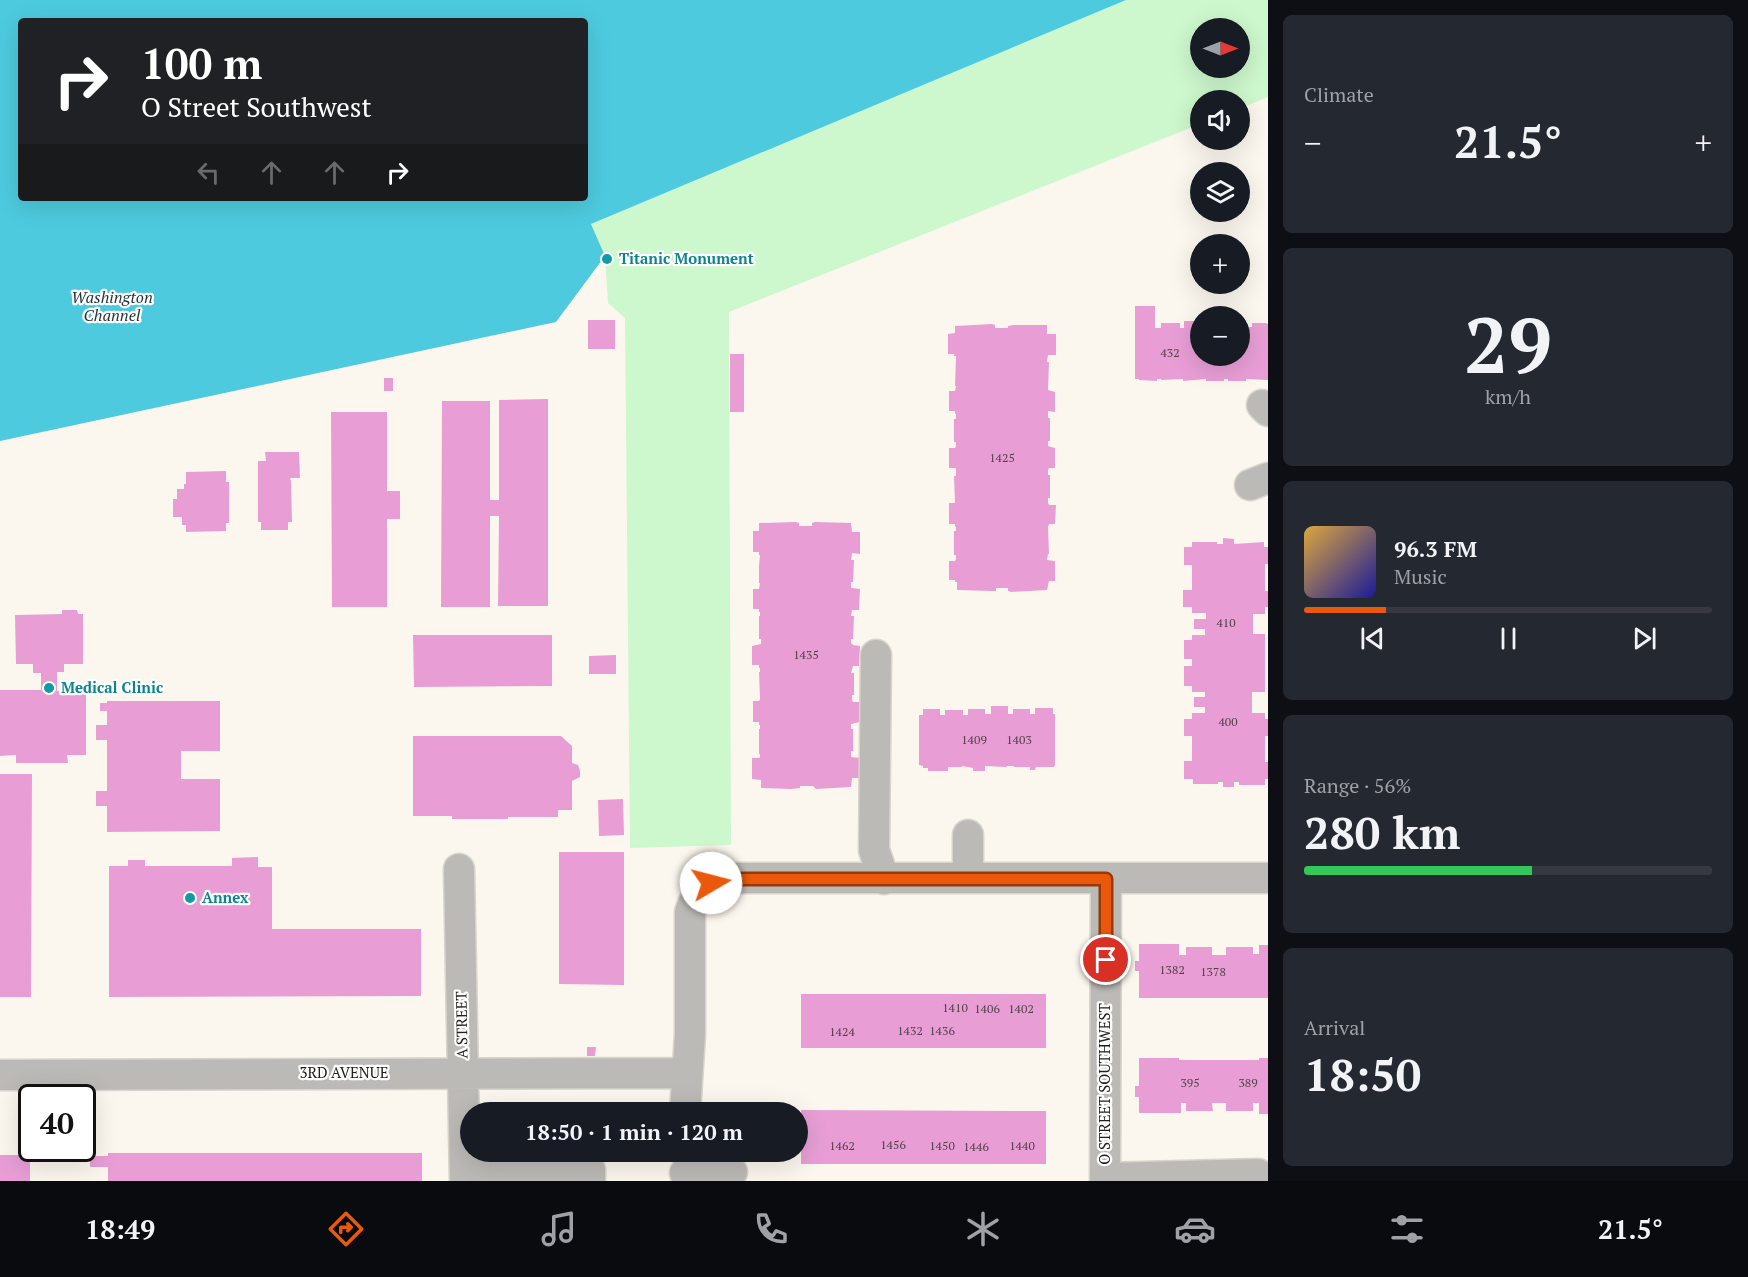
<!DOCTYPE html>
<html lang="en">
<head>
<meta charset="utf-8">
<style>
	:root { --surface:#171b24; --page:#242831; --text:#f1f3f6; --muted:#9ea1a6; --line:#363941; --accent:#ea580c }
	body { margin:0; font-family:"PT Serif",serif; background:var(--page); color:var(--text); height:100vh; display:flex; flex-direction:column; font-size:22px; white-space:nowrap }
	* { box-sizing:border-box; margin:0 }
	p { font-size:20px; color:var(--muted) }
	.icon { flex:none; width:33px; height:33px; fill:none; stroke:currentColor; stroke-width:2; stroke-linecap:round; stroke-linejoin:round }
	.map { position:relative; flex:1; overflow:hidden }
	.panel { display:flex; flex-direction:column; gap:15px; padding:15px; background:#0d0f14; width:480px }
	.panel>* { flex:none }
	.hud { position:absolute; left:18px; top:18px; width:570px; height:183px; border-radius:6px; box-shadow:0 6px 24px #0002; background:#202124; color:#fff; overflow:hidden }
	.needle { width:39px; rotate:90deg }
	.buttons { position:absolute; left:1190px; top:18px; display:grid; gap:12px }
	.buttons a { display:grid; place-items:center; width:60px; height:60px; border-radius:50%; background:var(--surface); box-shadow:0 6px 24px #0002; font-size:30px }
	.speed { position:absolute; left:18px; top:1084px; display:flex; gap:12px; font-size:30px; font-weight:700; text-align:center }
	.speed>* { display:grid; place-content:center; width:78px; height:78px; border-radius:50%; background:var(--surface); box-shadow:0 6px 24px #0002; line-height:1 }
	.speed .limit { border:3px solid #111; border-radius:9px; background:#fff; color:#111 }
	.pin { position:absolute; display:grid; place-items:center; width:51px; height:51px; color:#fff; margin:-26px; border:3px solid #fff; border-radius:50%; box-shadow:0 2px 6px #0007 }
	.me { position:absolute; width:66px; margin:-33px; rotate:82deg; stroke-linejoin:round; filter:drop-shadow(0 0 4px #0008) }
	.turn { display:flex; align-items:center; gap:21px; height:126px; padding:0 24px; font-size:27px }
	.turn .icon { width:78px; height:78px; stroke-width:2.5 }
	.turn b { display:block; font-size:42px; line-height:51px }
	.lanes { display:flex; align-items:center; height:57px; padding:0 24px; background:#0003; justify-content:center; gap:30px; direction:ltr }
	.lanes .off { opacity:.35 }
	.big { font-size:45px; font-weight:600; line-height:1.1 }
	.panel .widget { flex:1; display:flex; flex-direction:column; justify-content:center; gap:9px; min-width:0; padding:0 21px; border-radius:9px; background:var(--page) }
	.panel .dial { align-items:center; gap:0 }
	.dial b { font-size:78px; line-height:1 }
	.song { display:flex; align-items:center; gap:18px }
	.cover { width:72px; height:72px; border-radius:9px; background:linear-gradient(135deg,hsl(40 70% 55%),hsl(240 70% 35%)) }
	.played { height:6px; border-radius:3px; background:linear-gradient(90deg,var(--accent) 20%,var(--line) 20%) }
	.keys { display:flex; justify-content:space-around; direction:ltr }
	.heat { display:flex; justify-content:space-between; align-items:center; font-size:33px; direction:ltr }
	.charge { height:9px; border-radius:4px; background:linear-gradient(90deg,#34c759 56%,var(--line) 0) }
	.trip { position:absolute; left:460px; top:1102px; width:348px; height:60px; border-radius:30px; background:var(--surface); box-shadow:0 6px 24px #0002; font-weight:600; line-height:60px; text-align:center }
	.tabs { display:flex; height:96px; justify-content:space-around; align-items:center; background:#090b0e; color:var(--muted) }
	.tabs .icon { width:42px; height:42px }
	.tabs .current { color:var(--accent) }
	.tabs b { font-size:27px; color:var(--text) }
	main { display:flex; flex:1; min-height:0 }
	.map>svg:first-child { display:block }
</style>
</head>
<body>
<main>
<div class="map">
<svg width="1268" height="1181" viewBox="0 0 1268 1181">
	<rect width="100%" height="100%" fill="#fcf7ee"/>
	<path fill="#cdf7cd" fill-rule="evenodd" d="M1126,0h142v97l-29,12v-9h-39v24l-471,188 2,533 -101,3 -5,-530 -17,-15 -3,-46 -14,-33zM1200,28h39v40h-39z"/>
	<path fill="#4dcade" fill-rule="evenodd" d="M0,0h1126l-535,224 14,32 -49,66 -556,119zM21,21h564v177h-564z"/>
	<path fill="#e89ed5" d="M1135,306h20v22h6v-5h19v5h4v-7h16v35h39v-36h7v7h6v-4h14l2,1v56l-22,-1v2h-18v-2h-4v2h-18v-2l-23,2v-2l-22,1v-1h-4v2l-18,-1v-1h-4z
		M588,320h27v29h-27z
		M992,324l3,1v3h13v-2l5,-1h34v9h9v21h-8l-1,7h2l-1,28 7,2v20l-7,-1v7h2v23h-2v5l7,2v20h-6l-1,2v5h2v23h-2v5l1,2h7l-1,19h-6l-1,3 1,27h-1l-1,6 8,1v20h-6l-2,9 -36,2 -3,-1v-3h-12v3h-4l-35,-1v-8h-2v-2h-6v-19h6l1,-2v-4h-2v-24h2v-4h-1v-3h-6v-21h6l-1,-27h2v-7l-1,-1h-6v-20h6l1,-2v-4h-2v-23h2v-5h-1v-3h-6v-20h6l1,-5h-1l1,-30h-2v-2h-6v-20l7,-1v-7z
		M730,354h14v58h-14z
		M384,378h9v13h-9z
		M548,399v207h-50l1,-90h-9v91h-49l1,-206h48v99h9v-100z
		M331,412h56v79h13v28h-13v88h-55z
		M265,452h34l1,26h-10l1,3 1,41h-4v8h-27v-8h-3v-61h8z
		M226,471v11h3v41h-3v8l-40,1v-7h-4v-8h-9v-18h4v-10h7v-5h2v-12z
		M796,522l3,1v3h13v-3l3,-1 36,1 1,9h8v22l-8,-1 -1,7h3l-1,22h-2v6l9,1 -1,21h-7l-1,6h3l-1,23h-2v4l2,2 7,1 -1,20h-6l-2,7h3v22h-2v5l1,2h7v20l-9,2v5h2v22h-2v6l9,1v20h-8l-1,9 -35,2 -3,-3h-13v2l-9,1 -30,-1v-8l-9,-1v-21h7l1,-1v-3h-1v-25h1v-4h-1v-3h-6v-21h6l1,-2 -1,-27h1v-4h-1v-3h-7v-19l9,-2v-5h-2v-23h1v-4h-1v-3h-6v-20h6l1,-6h-1v-17l1,-11h-1v-3h-6v-21h6v-8z
		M1223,538l11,1v5l30,-2v5h4v17h-3v27h3v16h-3v7h-12v20h12v58h-13v21h13v6h3v17h-3v26h3v17h-3v6h-26v-3h-5v5h-11v-5h-5v2h-25v-5h-9v-18h8v-25h-8v-17h8v-6h13v-6h-11v-10h11v-5h-13v-6h-8v-20h8v-7h-8v-19h8v-5h13v-6h-11v-10h12v-6h-14v-6h-9v-17h9v-25h-8v-18h8v-5h25v2h6z
		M62,610h15l1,4h5v50h-19v8h-7v19h9v-5h14v4h6v65h-19l1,8h-52v-8l-16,1v-66h41v-17h-8v-9h-17l-1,-49 47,-1z
		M413,635h139v51l-138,1z
		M616,655v19h-27v-18z
		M107,701h113v50h-39v28h39v52l-113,1v-26h-11v-15h11v-51h-11v-15h11v-14h-7v-8h7z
		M991,706h17v8h5v-5h17v5h5v-6h18v6h2v51l-1,2h-18l-1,3h-5v-3h-16v-1h-7v1l-22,-1v5h-12v-3l-11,-2v1h-14v4h-20v-3h-5v-2l-4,-1v-50h4v-6h17v6h5v-5h18v5h5v-6h17v5h6z
		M413,736h148l11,10v17l6,2 2,5v7l-8,4v29h-14v7h-50v2h-56v-3h-39z
		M0,774h32l-1,223h-31z
		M623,799l1,36 -25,1 -1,-36z
		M559,852h65v133l-65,-1z
		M258,857v10h14v62h149v67l-312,1v-131h19v-6h17v6h87v-8z
		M1139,944h40v11h7v-8h26v8h14v-8h27v7h6v-9h9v53h-129v-27h-4v-10h4z
		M801,994h245v54h-245z
		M587,1047h9l-1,9h-8z
		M1139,1058h40v2h80v-2h9v56h-9v-11h-6v8h-27v-8h-14l1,8h-27v-8h-5v10h-42v-16h-4v-11h4z
		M801,1110l245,1v53h-245z
		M563,1152h52v4h-52z
		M108,1153h314v28h-314v-14h-18v-11h18z
		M0,1155h30v26h-30z"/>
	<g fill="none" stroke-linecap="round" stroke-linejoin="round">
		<g stroke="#d9d5cd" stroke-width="33">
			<path id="minor" d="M1262,405l6,6
				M1250,485l18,-7
				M876,655l-2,195 10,29
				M459,869l6,312
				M968,878v-43
				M0,1075l687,-2
				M685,1113l5,-79v-122c7,-23 21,-33 45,-34h533
				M465,1170h125v11
				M685,1173l47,-1
				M1105,1178l153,-4v7
				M1105,1181l1,-302"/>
		</g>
		<use href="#minor" stroke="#bcbab6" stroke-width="30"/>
	</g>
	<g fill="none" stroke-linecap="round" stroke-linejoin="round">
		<g stroke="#983908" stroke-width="15">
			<path id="route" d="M711,883l14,-4h381v81"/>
		</g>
		<use href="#route" stroke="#ea580c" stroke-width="10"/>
	</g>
	<g fill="#0f9aa8" stroke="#fff" stroke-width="2">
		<circle cx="607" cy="259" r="6"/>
		<circle cx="49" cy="688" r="6"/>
		<circle cx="190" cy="898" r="6"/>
	</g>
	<g text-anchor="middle" stroke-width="4.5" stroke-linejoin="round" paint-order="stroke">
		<g font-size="12" fill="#53404b">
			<text x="1170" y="357">432</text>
			<text x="1002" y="462">1425</text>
			<text x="1226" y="627">410</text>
			<text x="806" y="659">1435</text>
			<text x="1228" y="726">400</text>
			<text x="974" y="744">1409</text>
			<text x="1019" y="744">1403</text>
			<text x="1172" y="974">1382</text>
			<text x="1213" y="976">1378</text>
			<text x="955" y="1012">1410</text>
			<text x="987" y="1013">1406</text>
			<text x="1021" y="1013">1402</text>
			<text x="910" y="1035">1432</text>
			<text x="942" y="1035">1436</text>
			<text x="842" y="1036">1424</text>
			<text x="1190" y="1087">395</text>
			<text x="1248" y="1087">389</text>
			<text x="893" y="1149">1456</text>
			<text x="842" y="1150">1462</text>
			<text x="942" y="1150">1450</text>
			<text x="1022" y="1150">1440</text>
			<text x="976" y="1151">1446</text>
		</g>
		<g font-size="15" font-weight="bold" fill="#0d838f" stroke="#fff" text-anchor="start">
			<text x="619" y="264">Titanic Monument</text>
			<text x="61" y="693">Medical Clinic</text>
			<text x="202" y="903">Annex</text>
		</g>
		<g font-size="15" fill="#21201d" stroke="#fff">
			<text transform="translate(462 1025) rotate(-91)" y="5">A STREET</text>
			<text x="344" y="1078">3RD AVENUE</text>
			<text transform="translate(1105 1084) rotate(-90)" y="5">O STREET SOUTHWEST</text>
		</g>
		<g font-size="16" font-style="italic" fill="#1e3438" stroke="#fff">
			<text x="112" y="303">Washington<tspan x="112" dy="18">Channel</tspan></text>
		</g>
	</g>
</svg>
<div class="buttons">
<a><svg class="needle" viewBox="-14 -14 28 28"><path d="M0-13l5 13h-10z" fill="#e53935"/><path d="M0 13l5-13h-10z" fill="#9ea1a6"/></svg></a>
<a><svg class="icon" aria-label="sound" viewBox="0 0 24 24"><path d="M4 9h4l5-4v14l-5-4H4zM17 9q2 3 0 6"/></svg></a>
<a><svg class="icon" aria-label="layers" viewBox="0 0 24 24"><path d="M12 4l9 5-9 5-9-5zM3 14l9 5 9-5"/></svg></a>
<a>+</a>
<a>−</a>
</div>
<div class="speed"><div class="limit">40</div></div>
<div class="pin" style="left:1106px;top:960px;background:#d93025"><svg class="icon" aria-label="arrive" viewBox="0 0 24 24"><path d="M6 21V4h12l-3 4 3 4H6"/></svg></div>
<svg class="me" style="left:711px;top:883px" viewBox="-20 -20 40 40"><circle r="19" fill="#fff"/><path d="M0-13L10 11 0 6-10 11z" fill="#ea580c"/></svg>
<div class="trip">18:50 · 1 min · 120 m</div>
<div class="hud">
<div class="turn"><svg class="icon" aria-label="right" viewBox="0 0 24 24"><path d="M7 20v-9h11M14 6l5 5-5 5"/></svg><div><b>100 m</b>O Street Southwest</div></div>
<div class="lanes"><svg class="icon off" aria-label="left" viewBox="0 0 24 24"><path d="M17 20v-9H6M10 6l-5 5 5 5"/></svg><svg class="icon off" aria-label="ahead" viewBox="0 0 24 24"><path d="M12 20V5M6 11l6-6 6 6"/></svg><svg class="icon off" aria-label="ahead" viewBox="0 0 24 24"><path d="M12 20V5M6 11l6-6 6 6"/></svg><svg class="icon" aria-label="right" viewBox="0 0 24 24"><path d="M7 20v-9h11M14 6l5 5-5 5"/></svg></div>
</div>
</div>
<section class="panel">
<div class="widget"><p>Climate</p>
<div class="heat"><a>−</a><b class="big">21.5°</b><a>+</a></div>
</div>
<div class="widget dial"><b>29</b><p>km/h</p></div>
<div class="widget">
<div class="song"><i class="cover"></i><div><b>96.3 FM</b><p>Music</p></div></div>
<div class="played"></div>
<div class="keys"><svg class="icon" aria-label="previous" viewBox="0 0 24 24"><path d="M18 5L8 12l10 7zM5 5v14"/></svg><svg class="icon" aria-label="pause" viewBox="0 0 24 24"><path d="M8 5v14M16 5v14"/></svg><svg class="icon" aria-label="next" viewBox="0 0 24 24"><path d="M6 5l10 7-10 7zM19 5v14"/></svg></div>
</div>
<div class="widget"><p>Range · 56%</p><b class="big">280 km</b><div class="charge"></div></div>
<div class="widget"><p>Arrival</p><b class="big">18:50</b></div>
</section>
</main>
<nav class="tabs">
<b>18:49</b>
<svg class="icon current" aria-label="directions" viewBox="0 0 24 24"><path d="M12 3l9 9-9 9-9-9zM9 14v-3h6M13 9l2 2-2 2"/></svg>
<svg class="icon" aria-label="music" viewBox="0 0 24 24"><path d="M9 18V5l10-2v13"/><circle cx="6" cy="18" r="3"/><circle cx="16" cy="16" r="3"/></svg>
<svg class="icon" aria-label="phone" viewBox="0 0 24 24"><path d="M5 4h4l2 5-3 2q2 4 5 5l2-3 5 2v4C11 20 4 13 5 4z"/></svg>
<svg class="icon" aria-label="climate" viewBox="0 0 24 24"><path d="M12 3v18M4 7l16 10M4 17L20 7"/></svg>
<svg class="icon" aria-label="car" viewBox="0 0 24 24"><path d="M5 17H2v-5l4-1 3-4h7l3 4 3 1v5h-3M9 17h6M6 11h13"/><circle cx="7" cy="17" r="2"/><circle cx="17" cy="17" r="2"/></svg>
<svg class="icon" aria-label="filters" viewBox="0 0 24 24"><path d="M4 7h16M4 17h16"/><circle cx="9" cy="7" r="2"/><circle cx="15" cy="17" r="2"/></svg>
<b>21.5°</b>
</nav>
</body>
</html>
